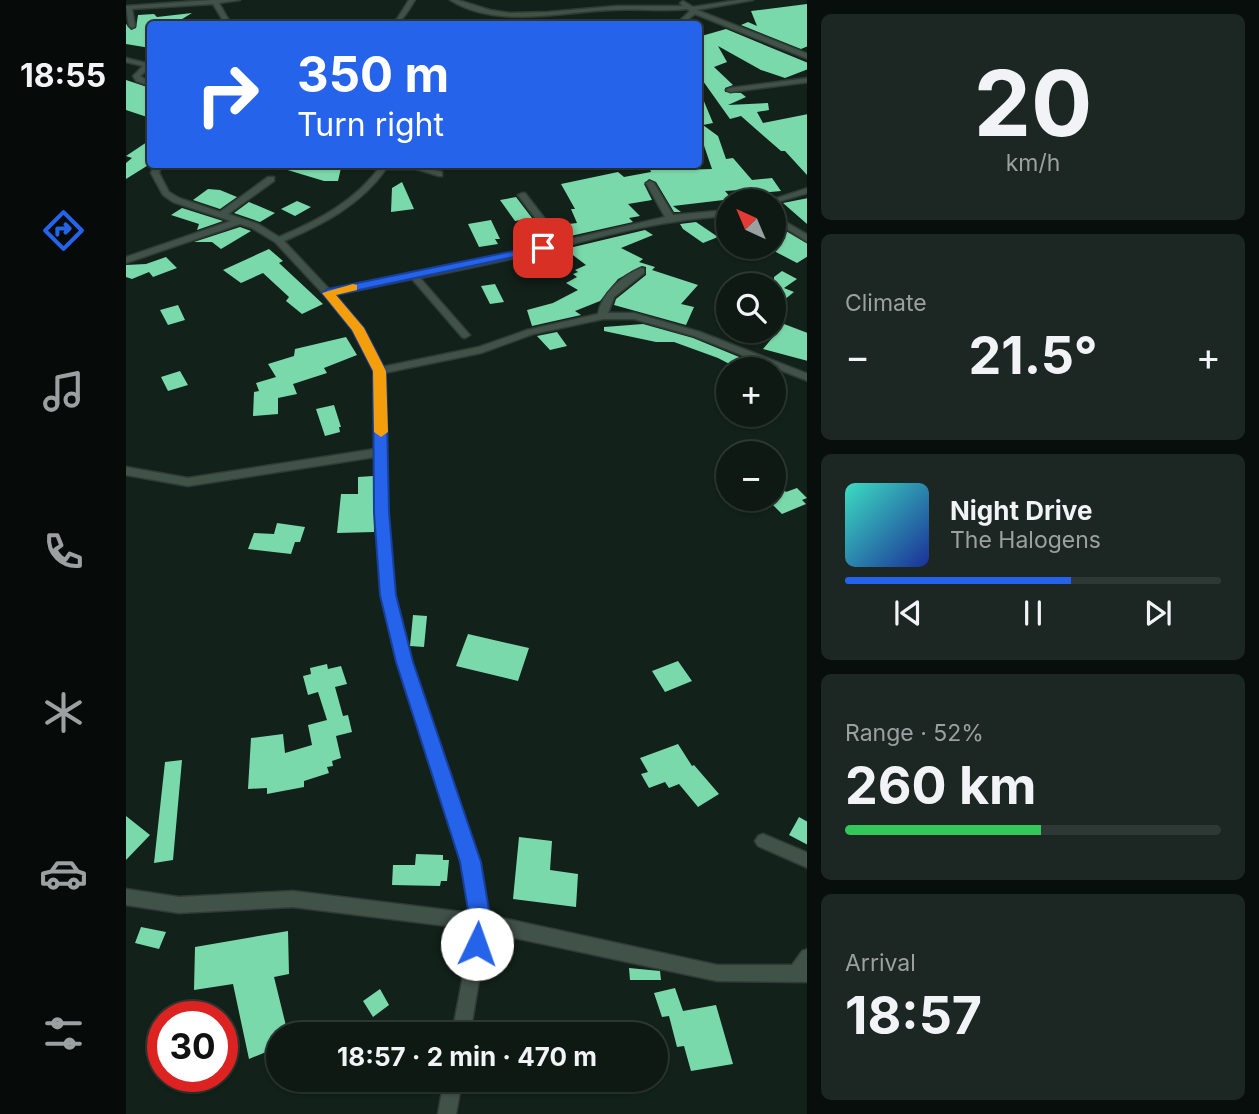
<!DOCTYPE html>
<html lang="en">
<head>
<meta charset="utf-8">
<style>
	:root { --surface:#0e1914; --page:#1c2622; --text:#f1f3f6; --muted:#9ba0a0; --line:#2e3834; --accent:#2563eb }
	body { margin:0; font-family:Inter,sans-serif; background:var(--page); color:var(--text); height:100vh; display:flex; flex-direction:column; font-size:26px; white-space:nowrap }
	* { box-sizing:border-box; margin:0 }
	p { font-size:23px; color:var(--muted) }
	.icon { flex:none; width:38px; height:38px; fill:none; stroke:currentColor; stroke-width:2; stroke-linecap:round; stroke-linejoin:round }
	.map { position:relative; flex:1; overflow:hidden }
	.details { display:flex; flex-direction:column; gap:14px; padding:14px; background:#080e0b; width:452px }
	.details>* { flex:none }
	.top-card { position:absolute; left:21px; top:21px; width:555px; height:147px; border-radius:7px; box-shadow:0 2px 5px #0004,0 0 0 2px var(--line); background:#2563eb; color:#fff; overflow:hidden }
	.needle { width:46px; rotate:316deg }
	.fabs { position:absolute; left:590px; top:189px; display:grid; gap:14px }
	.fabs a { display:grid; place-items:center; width:70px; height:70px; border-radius:50%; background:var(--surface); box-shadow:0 2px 5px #0004,0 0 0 2px var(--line); font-size:35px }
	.speed { position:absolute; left:21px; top:1001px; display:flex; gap:14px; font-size:35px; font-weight:700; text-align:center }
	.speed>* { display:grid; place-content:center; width:91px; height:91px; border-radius:50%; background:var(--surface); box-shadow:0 2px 5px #0004,0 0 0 2px var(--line); line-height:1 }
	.speed .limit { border:10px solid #d22; background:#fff; color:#111 }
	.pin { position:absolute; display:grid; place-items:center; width:60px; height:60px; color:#fff; margin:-30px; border-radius:14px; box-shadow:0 4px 10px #0006 }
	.me { position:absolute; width:77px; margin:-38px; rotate:3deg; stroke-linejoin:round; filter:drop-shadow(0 0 5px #0008) }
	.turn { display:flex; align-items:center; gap:24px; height:147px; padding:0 35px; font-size:32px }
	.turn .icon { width:91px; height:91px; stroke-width:2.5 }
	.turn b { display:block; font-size:49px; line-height:60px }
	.big { font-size:52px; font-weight:700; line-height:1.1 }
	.details .widget { flex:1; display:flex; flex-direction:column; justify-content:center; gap:10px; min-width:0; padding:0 24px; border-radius:10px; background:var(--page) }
	.details .dial { align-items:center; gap:0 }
	.dial b { font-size:91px; line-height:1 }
	.song { display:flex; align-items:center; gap:21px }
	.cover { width:84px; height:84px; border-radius:10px; background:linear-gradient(135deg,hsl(170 70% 55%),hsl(230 70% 35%)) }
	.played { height:7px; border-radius:4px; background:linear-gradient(90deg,var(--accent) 60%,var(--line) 60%) }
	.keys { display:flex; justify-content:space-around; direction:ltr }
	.heat { display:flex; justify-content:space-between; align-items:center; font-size:38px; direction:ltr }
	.charge { height:10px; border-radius:5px; background:linear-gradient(90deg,#34c759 52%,var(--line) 0) }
	.trip { position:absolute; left:140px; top:1022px; width:402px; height:70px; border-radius:35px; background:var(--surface); box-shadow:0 2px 5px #0004,0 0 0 2px var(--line); font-weight:700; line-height:70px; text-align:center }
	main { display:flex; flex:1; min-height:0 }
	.tabs { display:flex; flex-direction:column; width:126px; justify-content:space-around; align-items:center; background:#060a08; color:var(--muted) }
	.tabs .icon { width:49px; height:49px }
	.tabs .on { color:var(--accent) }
	.tabs b { font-size:32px; color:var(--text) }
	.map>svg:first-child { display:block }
</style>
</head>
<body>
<main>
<nav class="tabs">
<b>18:55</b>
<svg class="icon on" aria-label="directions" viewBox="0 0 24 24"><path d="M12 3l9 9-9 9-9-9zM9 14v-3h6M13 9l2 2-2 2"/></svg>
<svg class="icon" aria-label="music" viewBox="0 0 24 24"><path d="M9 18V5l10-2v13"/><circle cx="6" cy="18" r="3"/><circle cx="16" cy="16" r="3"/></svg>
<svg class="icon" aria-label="phone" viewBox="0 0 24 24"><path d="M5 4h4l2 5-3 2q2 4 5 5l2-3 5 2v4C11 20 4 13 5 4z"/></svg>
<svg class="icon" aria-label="climate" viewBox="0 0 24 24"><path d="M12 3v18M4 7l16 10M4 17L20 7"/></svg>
<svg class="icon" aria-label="car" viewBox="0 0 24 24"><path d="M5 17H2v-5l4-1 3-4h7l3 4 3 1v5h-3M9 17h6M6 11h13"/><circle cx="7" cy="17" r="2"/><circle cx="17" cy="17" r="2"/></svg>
<svg class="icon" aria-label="filters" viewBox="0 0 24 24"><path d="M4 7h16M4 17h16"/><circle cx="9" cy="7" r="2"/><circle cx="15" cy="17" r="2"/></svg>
</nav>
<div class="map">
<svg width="682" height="1114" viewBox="0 0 682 1114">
	<rect width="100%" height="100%" fill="#12211a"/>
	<path fill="#7ad9ab" d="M682,4v42l-7,3 -60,-24 7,-3 9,4 -6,-15z
		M66,13l-18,11h-24v24l-24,-4v-20l5,6 5,-2 2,-13 16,-1 3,3z
		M600,29l82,34v6l-23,9 -24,-8 -43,-24 9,16 -13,5 19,18 -8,3v4l16,1 5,4 -18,8 40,-2 1,7 -12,2 6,11 45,-9v62l-23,-25h-4l-40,-35 -11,3 -32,-45v-37z
		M0,80l24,8v30l-24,-8z
		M572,87l15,36 -10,2 15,11 8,23 7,-1 19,22 20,-2 9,13 -23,2 -3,-4 -30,2 7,8 -59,7 8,6h-7l-18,-30 -7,-3 -5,5 8,16 -24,4 12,12 -11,2 4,4 -67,15 -6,-12 17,-2 -6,-14h4l-14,-25 57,-12 6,5 27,-5 -1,-3 25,-2 2,3 35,-1 -14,-41z
		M24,140v24l-24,15v-16l6,-5 -6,-2z
		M156,164h46l13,4 -3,13h-14l-43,-13z
		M276,182l12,27 -23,3 1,-24z
		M82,189l12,1 17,7 -17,12 -27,-9z
		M390,197l16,21 -17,3 -15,-21z
		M682,198v27l-25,-22z
		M171,201l14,6 -16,9 -14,-7z
		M123,202l26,11 -15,9 -26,-9z
		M56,208l41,13 -26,9 2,-6 -28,-9z
		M365,220l9,19h-5l3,5 -19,3 -11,-23z
		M570,222l22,15 -15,6 -20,-14 -3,-5z
		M648,224l34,20v12l-11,7 -23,-12z
		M114,227l11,4 -30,18 -9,-7h-18z
		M519,230l8,5 -32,13 22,11 -4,3 16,5 -3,3 46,15 -17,19 13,3 -8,18 -72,-20 2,-6 30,-24v-8l-4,-1 -24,13 -18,22 -25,10 6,4 -49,11 -5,-16 26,-7 25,-13 -12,-7 11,-6 -4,-3 5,-2 -3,-2 11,-5 -21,-16z
		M143,249l14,12 -4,2 44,41 -21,10 -16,-13 3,-4 -26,-24 -22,10 -18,-13z
		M40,257l11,11 -24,9 -4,-5 -17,7 -6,-2v-12l20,-1z
		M656,271l15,8 -13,9 10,4 -20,16v-31z
		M369,284l9,18 -14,2 -9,-18z
		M52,305l7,15 -17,5 -8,-15z
		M517,324l50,14 75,31h-29l-21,-11 -44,-16h-18l-52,-11v-4z
		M658,324l24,9v28l-45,-12z
		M431,332l10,14 -17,4 -13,-14z
		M220,337l11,18 -33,13 3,5 -34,11 4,10 -19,4v16l-25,2 1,-24 5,-1 -3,-8 20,-6 -8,-13 26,-8 1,-7z
		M54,371l8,14 -20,6 -7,-14z
		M208,405l7,22h-2l1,5 -15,4 -9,-27z
		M247,476l1,56 -37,1 4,-39h17v-17z
		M656,487l4,5 11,-4 10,10 -5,2 4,4 -24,10 -14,-14 6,-1v-9z
		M151,523l28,4 -5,15h-5l-4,12 -43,-5 6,-16 20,1z
		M287,615l14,1 -3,31 -14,-1z
		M342,634l61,14 -11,33 -62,-15z
		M552,661l14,20 -27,11 -13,-21z
		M201,664l1,5 13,-3 6,18 -12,3 8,29 5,-1 4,17 -16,4 5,22 -9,3 1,5 -6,1 2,6 -25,8v6l-37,7v-6l-19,1 3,-51 32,-4 2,19 27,-8 -4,-20 19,-5 -9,-28 -10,3 -5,-19 8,-2 -1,-6z
		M552,744l14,22 2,-1 25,29 -21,13 -19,-23 -10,4 -4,-6 -16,6 -8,-14 7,-2 -8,-14z
		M56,760l-9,100 -19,3 11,-101z
		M0,816l24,19 -24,25z
		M673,817l9,5v23l-19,-10z
		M393,837l33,4 -2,29 28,4 -2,33 -63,-8z
		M290,854l27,1v5h6l-2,21h-6l-1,5 -48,-1 1,-20h22z
		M15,927l25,5 -7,17 -24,-6z
		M162,931l1,43 -15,3 14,57h-10v13l-29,12 -16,-75 -39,6 1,-43z
		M503,968l31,3 1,9h-31z
		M549,988l8,23 33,-6 17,59 -42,7 -7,-25 -7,1 -8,-31 -7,1 -8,-24z
		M254,989l9,16 -16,12 -10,-16z"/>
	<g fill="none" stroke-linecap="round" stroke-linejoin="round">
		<g stroke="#313b35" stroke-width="3">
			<path id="minor" d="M85,0h29l-21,3 12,21h-6l-12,-20 -81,5 3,17 -3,2 -3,-2 -3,-20z
				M283,0h6c-8,12 -12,24 -28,24l10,-5z
				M324,0h8l32,10 20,3 38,-1 69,-6h66l-3,-3 3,-2 10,6 45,-7h15l-56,10 111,44v5l-113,-45 -13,10h-6l14,-13 -3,-2c-25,3 -51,-1 -76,1 -52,2 -114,19 -161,-10z
				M0,58l24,6v4l-10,8 10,6v4l-14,-5 -3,-5 10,-10 -17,-4z
				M682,78v4l-78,10 -4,-2 4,-2z
				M28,164h8l-3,9 10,19 10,6 41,14 48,-35h6v4l-46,33 30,10 21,13c40,-17 77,-36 103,-73l35,1 25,7v4h-3l-23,-7h-30c-25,36 -63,55 -102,72l46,49 149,-29 75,-18 -36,-48 4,-2h3l37,48 103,-24 -19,-34 4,-2 4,2 19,32 55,-5v6c-60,3 -117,18 -175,33 -44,11 -88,20 -133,29l48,55 2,2 -5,3 -3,-1 -50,-58 -78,16c20,21 37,45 48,72l97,-20 48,-17 71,-16c4,-21 24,-38 43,-46l3,1v4l-30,24 -6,16h26l66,19 108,42v7l-114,-45 -60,-17h-31l-70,15 -52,19 -97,20 4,139 6,83 17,67 68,200 9,53 229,50h75l10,-14 6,-2v33l-91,-1 -230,-49 -17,102h-18l20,-105 -179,-22 -114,6 -53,-8v-16l53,8 114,-6 178,22 -8,-51 -66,-200 -15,-67 -6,-83 -1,-55 -187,29 -62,-11v-8l62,11 187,-29 -1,-78 -10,-24 -22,-33 -67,-72 -23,-14 -12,-4 -114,39v-6l105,-36 -58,-19 -10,-7 -12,-22z
				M682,188v5l-34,10v-2h-6z
				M648,215l34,20v7l-34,-21z
				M637,834l45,19v15l-50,-22 -3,-5 3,-5z
				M318,1080h18l-6,34h-18z"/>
		</g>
		<use href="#minor" fill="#415249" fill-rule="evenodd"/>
	</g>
	<path fill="#2563eb" stroke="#184099" stroke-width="2" d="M417,245l4,1v4l-211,45 28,33 22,43 3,141 7,83 17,67 68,200 10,60 -7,30 -7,3 -8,-3 -3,-8 4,-22 -10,-60 -64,-200 -16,-67 -6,-83 -1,-141 -21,-41 -30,-37 6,-4z"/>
	<path fill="#f59e0b" d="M227,284l4,1v5l-21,5 28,33 22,43 2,61 -7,5 -7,-5 -1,-61 -21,-41 -30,-37z"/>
</svg>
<div class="fabs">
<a><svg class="needle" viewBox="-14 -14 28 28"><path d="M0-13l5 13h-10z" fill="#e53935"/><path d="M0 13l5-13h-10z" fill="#9ba0a0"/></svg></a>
<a><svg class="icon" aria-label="search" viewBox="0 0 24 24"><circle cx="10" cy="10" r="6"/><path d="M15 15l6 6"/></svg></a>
<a>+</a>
<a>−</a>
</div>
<div class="speed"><div class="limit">30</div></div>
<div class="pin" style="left:417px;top:248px;background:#d93025"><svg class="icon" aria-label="arrive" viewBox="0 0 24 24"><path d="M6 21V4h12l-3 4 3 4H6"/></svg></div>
<svg class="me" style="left:351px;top:944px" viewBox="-20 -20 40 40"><circle r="19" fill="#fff"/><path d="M0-13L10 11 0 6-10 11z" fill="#2563eb"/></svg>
<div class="trip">18:57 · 2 min · 470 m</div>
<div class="top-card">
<div class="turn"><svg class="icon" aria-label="right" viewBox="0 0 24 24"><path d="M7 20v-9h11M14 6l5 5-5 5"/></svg><div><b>350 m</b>Turn right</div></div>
</div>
</div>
<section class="details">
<div class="widget dial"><b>20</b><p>km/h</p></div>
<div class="widget"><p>Climate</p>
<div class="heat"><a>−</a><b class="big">21.5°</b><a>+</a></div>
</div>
<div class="widget">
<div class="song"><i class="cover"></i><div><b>Night Drive</b><p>The Halogens</p></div></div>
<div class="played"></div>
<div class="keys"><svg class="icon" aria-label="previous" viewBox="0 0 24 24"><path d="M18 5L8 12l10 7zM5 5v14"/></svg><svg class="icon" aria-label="pause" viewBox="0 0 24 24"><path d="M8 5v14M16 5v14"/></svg><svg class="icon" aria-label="next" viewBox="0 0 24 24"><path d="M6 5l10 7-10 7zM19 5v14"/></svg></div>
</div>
<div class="widget"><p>Range · 52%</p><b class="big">260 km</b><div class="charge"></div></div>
<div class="widget"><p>Arrival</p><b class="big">18:57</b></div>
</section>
</main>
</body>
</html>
